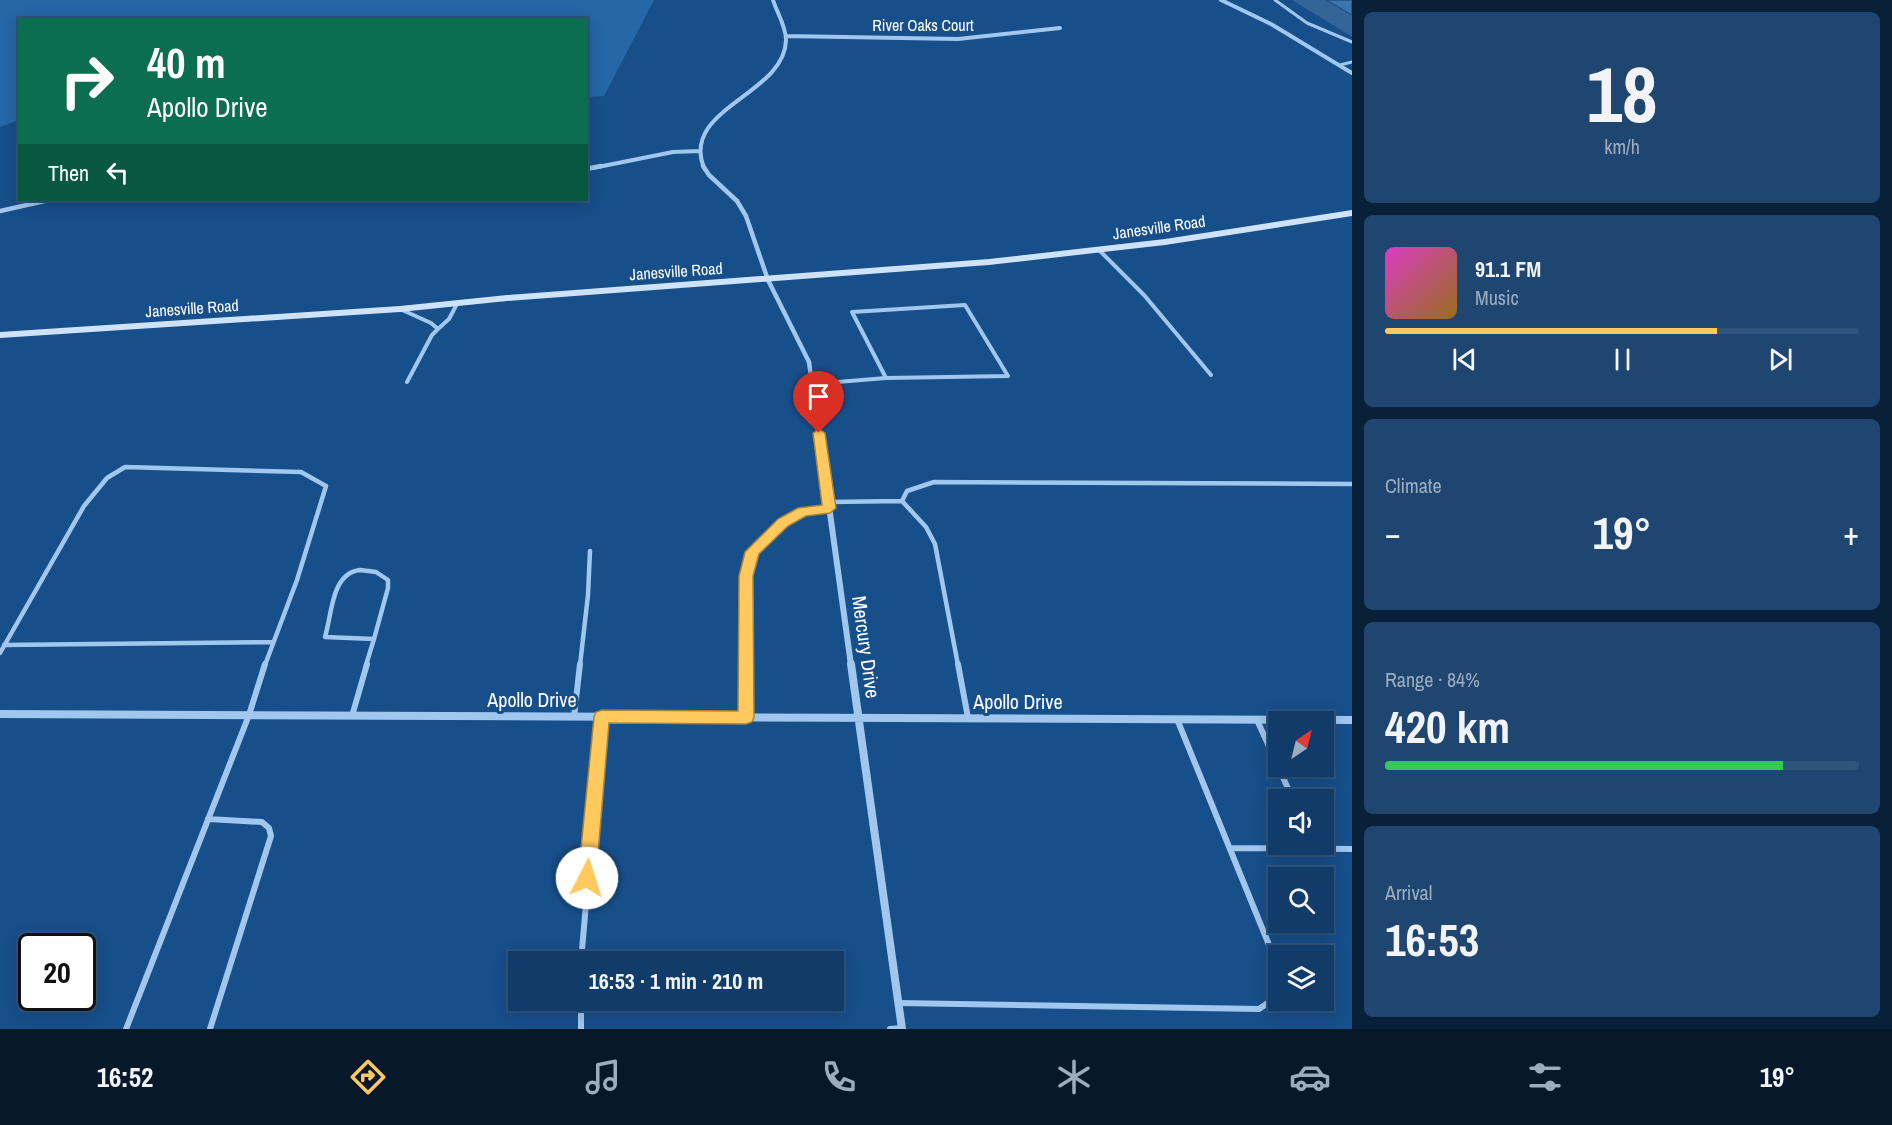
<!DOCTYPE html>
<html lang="en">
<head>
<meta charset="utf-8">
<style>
	:root { --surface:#113b68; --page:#1e4671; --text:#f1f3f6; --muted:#9cadc0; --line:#30557c; --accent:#ffc95e }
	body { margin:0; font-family:"Archivo Narrow",sans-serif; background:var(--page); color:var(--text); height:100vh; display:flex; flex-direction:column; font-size:22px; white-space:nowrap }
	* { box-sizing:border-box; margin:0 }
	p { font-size:20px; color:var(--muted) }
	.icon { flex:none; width:33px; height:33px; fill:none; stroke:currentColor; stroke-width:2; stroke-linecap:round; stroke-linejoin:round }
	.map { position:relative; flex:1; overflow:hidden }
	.details { display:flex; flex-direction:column; gap:12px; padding:12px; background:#092039; width:540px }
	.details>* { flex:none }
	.top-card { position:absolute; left:18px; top:18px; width:570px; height:183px; border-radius:0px; box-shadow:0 3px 15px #0003,0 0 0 2px var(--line); background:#0b6e4f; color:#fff; overflow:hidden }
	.needle { width:39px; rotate:35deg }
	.fabs { position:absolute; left:1268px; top:711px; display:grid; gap:12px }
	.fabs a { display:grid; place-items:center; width:66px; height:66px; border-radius:0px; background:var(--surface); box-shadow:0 3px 15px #0003,0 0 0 2px var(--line); font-size:30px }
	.speed { position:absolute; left:18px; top:933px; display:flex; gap:12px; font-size:30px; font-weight:700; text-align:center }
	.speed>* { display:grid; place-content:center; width:78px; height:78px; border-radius:50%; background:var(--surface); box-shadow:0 3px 15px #0003,0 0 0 2px var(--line); line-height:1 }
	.speed .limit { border:3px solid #111; border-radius:9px; background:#fff; color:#111 }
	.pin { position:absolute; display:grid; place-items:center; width:51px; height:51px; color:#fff; margin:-62px -26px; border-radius:50% 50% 50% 0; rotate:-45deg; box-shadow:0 0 6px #0007 }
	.pin .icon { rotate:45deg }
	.me { position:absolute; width:66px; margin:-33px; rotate:5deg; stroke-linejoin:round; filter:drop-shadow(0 0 4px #0008) }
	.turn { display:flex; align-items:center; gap:21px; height:126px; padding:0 30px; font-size:27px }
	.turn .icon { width:78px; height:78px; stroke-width:2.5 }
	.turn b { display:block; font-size:42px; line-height:51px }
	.then { display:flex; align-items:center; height:57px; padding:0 30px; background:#0003; gap:12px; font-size:22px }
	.big { font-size:45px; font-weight:700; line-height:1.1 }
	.details .widget { flex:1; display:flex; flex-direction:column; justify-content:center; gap:9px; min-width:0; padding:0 21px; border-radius:9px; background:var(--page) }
	.details .dial { align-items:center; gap:0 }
	.dial b { font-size:78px; line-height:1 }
	.song { display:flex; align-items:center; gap:18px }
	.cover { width:72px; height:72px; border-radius:9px; background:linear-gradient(135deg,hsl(310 70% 55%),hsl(40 70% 35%)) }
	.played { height:6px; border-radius:3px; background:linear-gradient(90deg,var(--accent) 70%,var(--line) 70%) }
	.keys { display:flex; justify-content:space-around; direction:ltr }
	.heat { display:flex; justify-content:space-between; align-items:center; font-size:33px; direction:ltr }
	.charge { height:9px; border-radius:4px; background:linear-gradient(90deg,#34c759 84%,var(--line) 0) }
	.trip { position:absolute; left:508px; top:951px; width:336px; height:60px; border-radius:0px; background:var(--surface); box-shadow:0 3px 15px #0003,0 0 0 2px var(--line); font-weight:700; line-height:60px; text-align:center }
	.tabs { display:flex; height:96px; justify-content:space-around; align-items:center; background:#07182a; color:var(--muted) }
	.tabs .icon { width:42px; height:42px }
	.tabs .selected { color:var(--accent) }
	.tabs b { font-size:27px; color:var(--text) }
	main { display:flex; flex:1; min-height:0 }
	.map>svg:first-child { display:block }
</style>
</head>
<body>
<main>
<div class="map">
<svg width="1352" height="1029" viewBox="0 0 1352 1029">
	<rect width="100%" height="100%" fill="#174f8b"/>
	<path fill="#2667a8" d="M0,0h654l-50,96 -17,1 -1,-77h-566l-1,100 -19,7z"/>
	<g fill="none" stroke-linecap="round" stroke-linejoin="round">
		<path stroke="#a1c7ef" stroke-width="3" d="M1275,0l32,23 45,19
			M1340,65l12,-3"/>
		<path stroke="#a1c7ef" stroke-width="4" d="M1100,251l44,44 67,80
			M965,305l43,71 -122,2 -34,-66z
			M400,309l31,14 7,6 11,-10 9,-17
			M407,382l25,-47 6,-6
			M813,384l73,-6"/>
		<path stroke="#a1c7ef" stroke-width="4.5" d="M813,384l18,-1
			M902,501l24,26 9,17 23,121
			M829,502l73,-1 5,-10 27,-9 418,2
			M360,570l16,2 12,8v8l-14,51 -49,-2c7,-22 6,-64 35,-67z
			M4,645l269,-3
			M0,653l84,-147 23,-28 18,-11 176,5 25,14 -29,94 -32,85
			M366,665l8,-26
			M580,665l8,-70 2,-44
			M746,665v-89l6,-24 31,-29 20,-11 27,-3"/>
		<path stroke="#a1c7ef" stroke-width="6" d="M746,664v53
			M958,664l10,54
			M352,716l15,-52
			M574,717l6,-53
			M1177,719l101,248
			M1257,720l21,46
			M1278,766l15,34
			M208,819l54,3 7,6 2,8 -61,193
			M1230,848l122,1
			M581,962l21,-245
			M581,1000v29
			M898,1003l361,6 19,-13
			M126,1029l123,-314 16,-51
			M890,1029l12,-1"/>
		<path stroke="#a1c7ef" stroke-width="4" d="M1221,0l50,24 81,49
			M786,36l172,3 102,-11
			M593,168l80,-16 27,-1
			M704,168c-24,-60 81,-73 82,-128 0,-14 -9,-27 -13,-40"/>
		<path stroke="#a1c7ef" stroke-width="4.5" d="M703,166l6,9 28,26 9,15 22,64 41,82 3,22
			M586,169l15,-3
			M0,211l49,-11"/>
		<path stroke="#a1c7ef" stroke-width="6" d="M812,383l39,282"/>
		<path stroke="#a1c7ef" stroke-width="8" d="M851,664l51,365
			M0,714l1352,6"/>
		<path fill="#cee3fa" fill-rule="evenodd" d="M1352,210v6l-187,29 -176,20 -482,36 -107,11 -400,26v-6l400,-26 107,-11 482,-36 176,-20z"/>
	</g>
	<path fill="#336599" d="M1292,0h60v36h-1z"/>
	<path fill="#3b76b2" stroke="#29537d" stroke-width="1.5" d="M1326,0h26v15z"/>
	<path fill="#ffc95e" stroke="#a6833d" stroke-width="1.5" d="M819,429l6,4 11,75 -6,5 -24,3 -18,10 -29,28 -6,22 1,141 -2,5 -6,2 -137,-1 -13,155 -3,6 -6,2 -7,-2 -2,-6 16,-161 2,-5 6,-2 136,1 1,-135 6,-24 33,-33 20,-11 24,-3 -9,-72z"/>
	<g text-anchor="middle" stroke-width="6" stroke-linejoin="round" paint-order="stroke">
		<g font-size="16" fill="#fff" stroke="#174f8b">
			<text x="923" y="31">River Oaks Court</text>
			<text transform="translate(1159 227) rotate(-8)" y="6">Janesville Road</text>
			<text transform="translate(676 271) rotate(-4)" y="6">Janesville Road</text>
			<text transform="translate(192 308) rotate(-4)" y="6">Janesville Road</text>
		</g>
		<g font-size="20" fill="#fff" stroke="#174f8b">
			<text transform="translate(866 647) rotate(82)" y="7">Mercury Drive</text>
			<text x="532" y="707">Apollo Drive</text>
			<text x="1018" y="709">Apollo Drive</text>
		</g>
	</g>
</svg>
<div class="fabs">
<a><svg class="needle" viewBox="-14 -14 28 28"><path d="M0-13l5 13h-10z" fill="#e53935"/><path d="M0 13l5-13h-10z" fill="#9cadc0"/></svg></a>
<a><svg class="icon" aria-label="sound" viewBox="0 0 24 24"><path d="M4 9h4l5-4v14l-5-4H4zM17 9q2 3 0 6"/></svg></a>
<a><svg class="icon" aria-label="search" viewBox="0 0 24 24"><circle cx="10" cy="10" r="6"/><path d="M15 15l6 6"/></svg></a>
<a><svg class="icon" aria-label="layers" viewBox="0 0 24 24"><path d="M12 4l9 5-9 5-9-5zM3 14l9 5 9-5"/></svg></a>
</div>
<div class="speed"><div class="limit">20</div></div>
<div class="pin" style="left:819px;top:433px;background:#d93025"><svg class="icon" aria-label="arrive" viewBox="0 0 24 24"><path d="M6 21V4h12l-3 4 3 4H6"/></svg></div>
<svg class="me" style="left:587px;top:878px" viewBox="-20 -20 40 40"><circle r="19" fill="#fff"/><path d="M0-13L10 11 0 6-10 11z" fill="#ffc95e"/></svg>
<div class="trip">16:53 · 1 min · 210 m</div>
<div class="top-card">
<div class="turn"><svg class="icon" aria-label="right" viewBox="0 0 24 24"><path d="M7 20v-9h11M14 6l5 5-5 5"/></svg><div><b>40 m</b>Apollo Drive</div></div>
<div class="then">Then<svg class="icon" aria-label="left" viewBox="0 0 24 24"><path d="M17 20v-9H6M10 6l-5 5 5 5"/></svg></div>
</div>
</div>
<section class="details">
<div class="widget dial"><b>18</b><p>km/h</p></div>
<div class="widget">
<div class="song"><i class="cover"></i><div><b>91.1 FM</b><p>Music</p></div></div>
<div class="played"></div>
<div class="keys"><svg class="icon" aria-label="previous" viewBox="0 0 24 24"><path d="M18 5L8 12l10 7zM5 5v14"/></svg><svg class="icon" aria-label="pause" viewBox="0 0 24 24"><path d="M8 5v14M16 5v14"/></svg><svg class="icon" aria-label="next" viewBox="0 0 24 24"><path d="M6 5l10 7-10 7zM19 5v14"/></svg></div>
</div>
<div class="widget"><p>Climate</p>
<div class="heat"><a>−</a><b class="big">19°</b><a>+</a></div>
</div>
<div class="widget"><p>Range · 84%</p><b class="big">420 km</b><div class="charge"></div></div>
<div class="widget"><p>Arrival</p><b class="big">16:53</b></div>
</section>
</main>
<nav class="tabs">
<b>16:52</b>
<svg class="icon selected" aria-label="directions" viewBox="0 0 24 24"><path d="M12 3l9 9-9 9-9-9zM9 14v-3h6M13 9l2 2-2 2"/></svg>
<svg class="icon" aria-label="music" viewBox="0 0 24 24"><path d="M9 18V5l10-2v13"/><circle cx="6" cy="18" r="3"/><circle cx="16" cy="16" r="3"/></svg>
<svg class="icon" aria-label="phone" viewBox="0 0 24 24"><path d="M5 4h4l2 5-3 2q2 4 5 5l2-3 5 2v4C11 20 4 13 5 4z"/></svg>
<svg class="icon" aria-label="climate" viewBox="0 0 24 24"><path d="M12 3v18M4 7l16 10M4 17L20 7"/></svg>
<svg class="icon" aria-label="car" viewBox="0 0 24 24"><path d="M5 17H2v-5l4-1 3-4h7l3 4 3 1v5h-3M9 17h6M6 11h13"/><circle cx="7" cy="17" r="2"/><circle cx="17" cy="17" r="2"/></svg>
<svg class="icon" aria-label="filters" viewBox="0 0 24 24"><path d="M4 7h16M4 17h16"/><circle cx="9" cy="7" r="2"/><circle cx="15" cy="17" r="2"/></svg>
<b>19°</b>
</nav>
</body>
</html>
